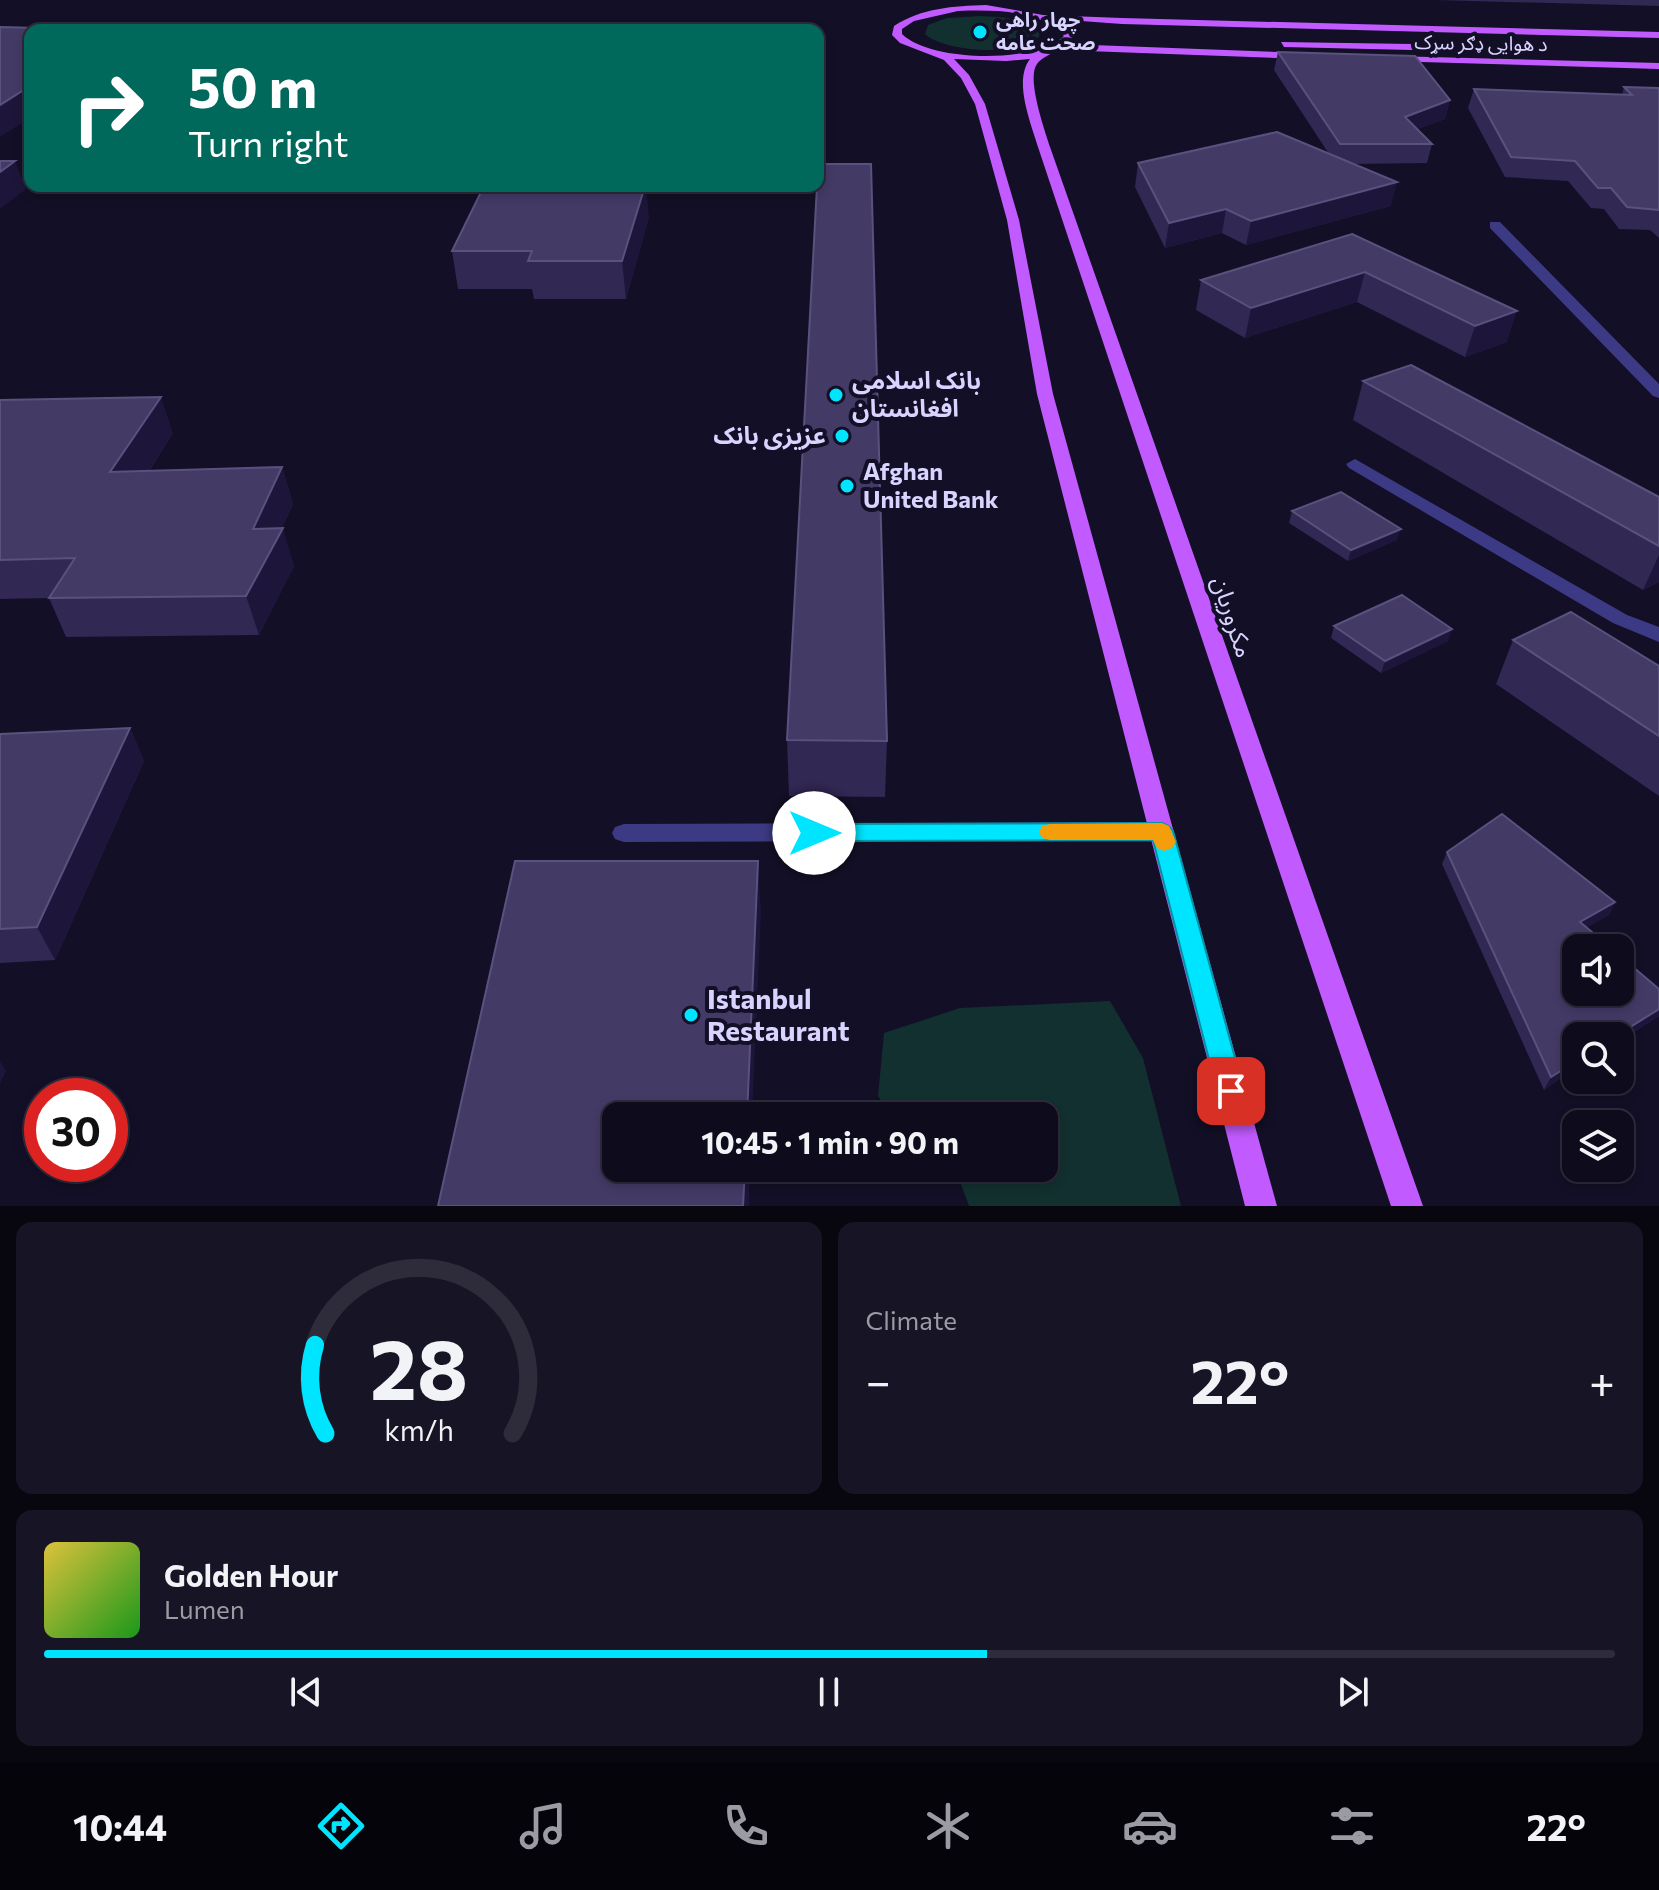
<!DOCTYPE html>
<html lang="en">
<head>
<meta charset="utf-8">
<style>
	:root { --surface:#0e0b1c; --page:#171425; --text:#f1f3f6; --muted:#9b9ba3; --line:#2e2b3b; --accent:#00e5ff }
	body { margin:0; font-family:Commissioner,"Noto Sans Arabic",sans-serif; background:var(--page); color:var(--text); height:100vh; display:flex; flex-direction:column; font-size:30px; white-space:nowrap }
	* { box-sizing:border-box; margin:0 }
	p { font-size:26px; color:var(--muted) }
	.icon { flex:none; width:44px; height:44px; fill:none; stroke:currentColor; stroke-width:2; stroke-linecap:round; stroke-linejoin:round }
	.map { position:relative; height:1206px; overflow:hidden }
	.panel { display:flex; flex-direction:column; gap:16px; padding:16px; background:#08060f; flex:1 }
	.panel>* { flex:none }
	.banner { position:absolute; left:24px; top:24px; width:800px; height:168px; border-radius:16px; box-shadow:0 4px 12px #0003,0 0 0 2px var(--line); background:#00695c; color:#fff; overflow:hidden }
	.controls { position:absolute; left:1562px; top:934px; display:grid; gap:16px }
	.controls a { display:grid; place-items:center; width:72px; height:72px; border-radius:16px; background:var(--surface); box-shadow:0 4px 12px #0003,0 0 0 2px var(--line); font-size:40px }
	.speed { position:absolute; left:24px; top:1078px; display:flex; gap:16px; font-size:40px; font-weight:700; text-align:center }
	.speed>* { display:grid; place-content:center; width:104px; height:104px; border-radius:50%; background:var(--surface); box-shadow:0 4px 12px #0003,0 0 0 2px var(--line); line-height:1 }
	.speed .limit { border:12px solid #d22; background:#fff; color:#111 }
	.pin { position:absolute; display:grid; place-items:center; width:68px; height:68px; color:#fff; margin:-34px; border-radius:16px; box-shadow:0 4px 12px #0006 }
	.me { position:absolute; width:88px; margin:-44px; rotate:90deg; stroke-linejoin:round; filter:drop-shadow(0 0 6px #0008) }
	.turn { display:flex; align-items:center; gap:28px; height:168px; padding:0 32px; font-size:36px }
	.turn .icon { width:104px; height:104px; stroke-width:2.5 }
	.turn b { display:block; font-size:56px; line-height:68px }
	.big { font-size:60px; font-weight:700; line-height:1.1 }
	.panel .card { flex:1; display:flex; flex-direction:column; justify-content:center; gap:12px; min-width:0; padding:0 28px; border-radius:16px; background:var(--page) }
	.panel .dial { align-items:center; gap:0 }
	.dial svg { height:208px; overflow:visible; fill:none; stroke:var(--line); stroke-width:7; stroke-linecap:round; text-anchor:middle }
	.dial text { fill:var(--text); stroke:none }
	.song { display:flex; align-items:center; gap:24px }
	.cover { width:96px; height:96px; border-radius:12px; background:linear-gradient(135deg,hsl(50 70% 55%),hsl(120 70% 35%)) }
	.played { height:8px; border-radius:4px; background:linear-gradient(90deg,var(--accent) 60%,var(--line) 60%) }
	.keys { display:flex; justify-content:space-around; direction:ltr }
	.heat { display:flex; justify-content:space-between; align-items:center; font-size:44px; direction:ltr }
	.panel .tiles { flex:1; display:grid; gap:16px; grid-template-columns:1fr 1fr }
	.card:last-child { grid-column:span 2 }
	.trip { position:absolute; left:602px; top:1102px; width:456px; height:80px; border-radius:16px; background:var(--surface); box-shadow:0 4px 12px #0003,0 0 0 2px var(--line); font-weight:700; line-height:80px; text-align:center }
	.dock { display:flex; height:128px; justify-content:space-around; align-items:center; background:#06040b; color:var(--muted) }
	.dock .icon { width:56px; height:56px }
	.dock .active { color:var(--accent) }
	.dock b { font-size:36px; color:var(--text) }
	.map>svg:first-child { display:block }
</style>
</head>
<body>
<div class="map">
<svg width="1659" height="1206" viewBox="0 0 1659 1206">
	<rect width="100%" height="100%" fill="#130f26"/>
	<path fill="#12302f" d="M980,16c20,1 47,1 61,17 -13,26 -98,19 -116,1l3,-9 19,-7z
		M1110,1001l33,57 38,148h-212l-14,-38h89v-52h-153l-13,-20 6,-63 76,-25z"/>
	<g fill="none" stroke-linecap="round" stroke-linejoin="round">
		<path fill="#3d3a85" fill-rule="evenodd" d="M1490,222h10l159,162v14l-6,-2 -163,-168z
			M1355,459l272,156 32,12v15l-46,-19 -264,-155 -3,-4z
			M1162,822l9,3 3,6 -3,6 -9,3 -538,2 -9,-3 -3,-6 3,-6 9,-3z"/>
		<path fill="#c25bff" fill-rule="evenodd" d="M986,5l57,10 79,3 537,14v6l-537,-14 -68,-5 20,17 -8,8 237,9 5,3 -5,3 -244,-9c-7,3 -18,8 -22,14 -11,14 8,67 13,83l373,1059h-32l-353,-1059c-7,-24 -25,-66 -8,-88l-24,2 -52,-2 15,16 16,29 34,116 34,174 224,812h-32l-208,-812 -30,-174 -32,-116 -14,-26 -17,-18 -44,-17 -8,-8 2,-9c28,-18 59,-20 92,-21zM958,11c36,-1 79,-2 106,25 -28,28 -134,26 -162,-2v-5l12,-8z
			M1281,42l131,2 5,3 -5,3 -128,-3z
			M1391,56l268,7v6l-272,-8v-4z"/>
	</g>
	<path fill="#312854" d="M1436,0h223v6z
		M1278,52l172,48 -5,19 -27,10 14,15 -5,19 -75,1 39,42 -145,39 -24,-12 -57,15 -30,-61 3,-24 191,-9 -55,-84z
		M1624,87l35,1v150l-9,-8 -31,-1 -15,-20 -13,-1 -23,-27 -63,-4 -37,-69 6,-19 148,6z
		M649,217l-23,82h-92l-2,-10h-74l-6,-38z
		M1352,234l155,108 -42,15 -108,-55 -112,36 -49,-28 5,-30z
		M1363,381l296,116v85l-16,8 -290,-170z
		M0,400l173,33 -24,38 133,-4 11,37 -11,24 12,38 -35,69 -193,2 -17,-39 -49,1z
		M1292,511l105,29 -49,21 -59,-38z
		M1334,626l114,15 -67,32 -50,-35z
		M1513,640l146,26v130l-163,-112z
		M130,728l14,33 -89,199 -55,3v-229z
		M787,740l100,1 -2,56 -96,-1z
		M1447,852l168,50 -6,13 -22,12 72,89 -39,25v-5l-76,54 -102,-226z"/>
	<path fill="#1d163a" d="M30,86v32l-30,19v-32z
		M1450,100l-5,19 -44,17 4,-19z
		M15,161l11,28 -26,20v-37z
		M1397,182l-6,24 -145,39 5,-24z
		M645,186h1l3,31 -23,82 -4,-38z
		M1226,209l-4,24 -57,15 4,-25z
		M1365,272l-8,30 -112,36 6,-30z
		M1517,311l-10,31 -42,15 10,-31z
		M161,397l12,36 -49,76 -14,-37z
		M282,467l11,37 -16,35 6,-11 11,38 -35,69 -13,-39 7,-67z
		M1401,529l-4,11 -49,21 3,-11z
		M1659,555v27l-16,8z
		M1452,629l-4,12 -67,32 4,-12z
		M130,728l14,33 -89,199 -18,-33z
		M758,861l3,52 -9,203h-5z
		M1615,902l-6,13 -35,19 6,-12z
		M1659,1009v7l-39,25v-5h-4z
		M0,1061l6,10 -6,13z
		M1576,1061v8l-32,21 7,-13z
		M745,1168h5l-1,38h-6z"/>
	<path fill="#433a66" stroke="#5a527e" stroke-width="2" d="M0,27l122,3h-92v56l-30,19z
		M1278,52l137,4 35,44 -45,17 27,27h-92z
		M1624,87l35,1v122l-32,-3 -16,-19h-13l-23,-27 -64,-4 -37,-68 158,6z
		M1277,132l120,50 -146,39 -25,-12 -57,14 -31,-60z
		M0,161h15l-15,11z
		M818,164h53l16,577 -100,-1 30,-554h1z
		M484,186h161l-23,75h-94l4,-10h-80z
		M1352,234l165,77 -42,15 -110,-54 -114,36 -50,-28z
		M1411,365l248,132v49l-296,-165z
		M161,397l-51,75 172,-5 -29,62 30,-1 -37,68 -197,2 26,-40 -75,2v-160z
		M1341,492l60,37 -50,21 -59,-39z
		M1402,595l50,34 -67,32 -51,-35z
		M1571,612l88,54v70l-146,-96z
		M130,728l-93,199 -37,2v-195z
		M1502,814l113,88 -35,20 31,26h-35v44h44v-36l39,33v20l-43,27h-40v25l-25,16 -104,-225z
		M515,861h243l-11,255h-131v52h129l-2,38h-305z"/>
	<path fill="#00e5ff" stroke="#0095a6" stroke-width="2" d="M1162,823l7,3 4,5 71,260 -4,8 -9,4 -10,-4 -4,-8 -64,-251 -339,1 -8,-3 -3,-5 3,-6 8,-3z"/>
	<path fill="#f59e0b" d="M1162,823l7,3 7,16 -4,6 -8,3 -7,-3 -4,-8h-103l-8,-2 -3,-6 3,-6 8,-2z"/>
	<g fill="#00e5ff" stroke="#130f26" stroke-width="3">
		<circle cx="980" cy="32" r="8"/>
		<circle cx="836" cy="395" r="8"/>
		<circle cx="842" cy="436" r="8"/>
		<circle cx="847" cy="486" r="8"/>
		<circle cx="691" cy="1015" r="8"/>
	</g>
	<g text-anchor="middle" stroke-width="8" stroke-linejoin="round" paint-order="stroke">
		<g font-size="20" font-weight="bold" fill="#d9d4ff" stroke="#130f26" text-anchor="start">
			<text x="996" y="27">چهار راهی<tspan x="996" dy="23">صحت عامه</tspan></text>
		</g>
		<g font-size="20" fill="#d9d4ff" stroke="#130f26">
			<text transform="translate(1481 43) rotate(1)" y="7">د هوایی ډګر سړک</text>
		</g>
		<g font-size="24" font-weight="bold" fill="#d9d4ff" stroke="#130f26" text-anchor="start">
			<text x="852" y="389">بانک اسلامی<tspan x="852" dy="28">افغانستان</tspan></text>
			<text x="826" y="444" text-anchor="end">عزیزی بانک</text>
			<text x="863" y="480">Afghan<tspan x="863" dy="28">United Bank</tspan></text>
		</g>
		<g font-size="24" fill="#d9d4ff" stroke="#130f26">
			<text transform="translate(1232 617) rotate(72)" y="8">مکروریان</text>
		</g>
		<g font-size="28" font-weight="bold" fill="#d9d4ff" stroke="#130f26" text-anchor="start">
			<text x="707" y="1009">Istanbul<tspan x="707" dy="32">Restaurant</tspan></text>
		</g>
	</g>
</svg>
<div class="controls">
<a><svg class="icon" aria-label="sound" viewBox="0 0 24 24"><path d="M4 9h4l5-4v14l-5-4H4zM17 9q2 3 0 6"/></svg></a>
<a><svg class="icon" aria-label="search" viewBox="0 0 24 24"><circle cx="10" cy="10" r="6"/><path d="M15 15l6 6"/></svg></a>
<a><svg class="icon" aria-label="layers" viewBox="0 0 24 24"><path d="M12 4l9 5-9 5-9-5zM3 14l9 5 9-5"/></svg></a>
</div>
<div class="speed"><div class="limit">30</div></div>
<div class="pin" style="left:1231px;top:1091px;background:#d93025"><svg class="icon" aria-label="arrive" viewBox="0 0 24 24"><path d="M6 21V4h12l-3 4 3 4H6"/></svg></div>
<svg class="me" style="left:814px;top:833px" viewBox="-20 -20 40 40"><circle r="19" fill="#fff"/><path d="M0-13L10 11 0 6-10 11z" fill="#00e5ff"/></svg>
<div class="trip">10:45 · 1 min · 90 m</div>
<div class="banner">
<div class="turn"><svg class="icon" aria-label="right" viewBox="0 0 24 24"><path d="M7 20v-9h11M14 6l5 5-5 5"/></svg><div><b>50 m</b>Turn right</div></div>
</div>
</div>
<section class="panel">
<div class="tiles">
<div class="card dial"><svg viewBox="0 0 100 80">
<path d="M14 69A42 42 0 1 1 86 69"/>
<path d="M14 69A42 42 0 0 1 10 35" stroke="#00e5ff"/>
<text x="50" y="56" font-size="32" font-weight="700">28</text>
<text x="50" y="72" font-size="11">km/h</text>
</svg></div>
<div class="card"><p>Climate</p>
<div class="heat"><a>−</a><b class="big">22°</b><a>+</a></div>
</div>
<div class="card">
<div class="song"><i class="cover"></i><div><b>Golden Hour</b><p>Lumen</p></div></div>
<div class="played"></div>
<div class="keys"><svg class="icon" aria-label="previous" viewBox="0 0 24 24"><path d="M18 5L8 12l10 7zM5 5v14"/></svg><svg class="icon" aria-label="pause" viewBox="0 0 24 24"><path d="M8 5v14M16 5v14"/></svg><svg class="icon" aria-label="next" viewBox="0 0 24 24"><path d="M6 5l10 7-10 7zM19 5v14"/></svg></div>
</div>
</div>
</section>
<nav class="dock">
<b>10:44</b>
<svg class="icon active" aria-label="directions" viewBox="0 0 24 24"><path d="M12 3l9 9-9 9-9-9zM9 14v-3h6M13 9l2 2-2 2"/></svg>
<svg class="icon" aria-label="music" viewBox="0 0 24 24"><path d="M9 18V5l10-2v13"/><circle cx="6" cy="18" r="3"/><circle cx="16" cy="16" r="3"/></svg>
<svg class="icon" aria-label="phone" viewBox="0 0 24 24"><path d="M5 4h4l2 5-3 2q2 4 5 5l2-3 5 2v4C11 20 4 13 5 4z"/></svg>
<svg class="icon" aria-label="climate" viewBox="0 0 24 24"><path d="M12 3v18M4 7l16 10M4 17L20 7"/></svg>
<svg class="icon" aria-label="car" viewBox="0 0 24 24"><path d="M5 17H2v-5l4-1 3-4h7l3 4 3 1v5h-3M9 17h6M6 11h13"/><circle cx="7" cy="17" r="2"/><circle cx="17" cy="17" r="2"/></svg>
<svg class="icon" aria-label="filters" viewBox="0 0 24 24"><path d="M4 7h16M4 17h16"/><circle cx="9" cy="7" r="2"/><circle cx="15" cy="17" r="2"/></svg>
<b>22°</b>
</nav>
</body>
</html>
